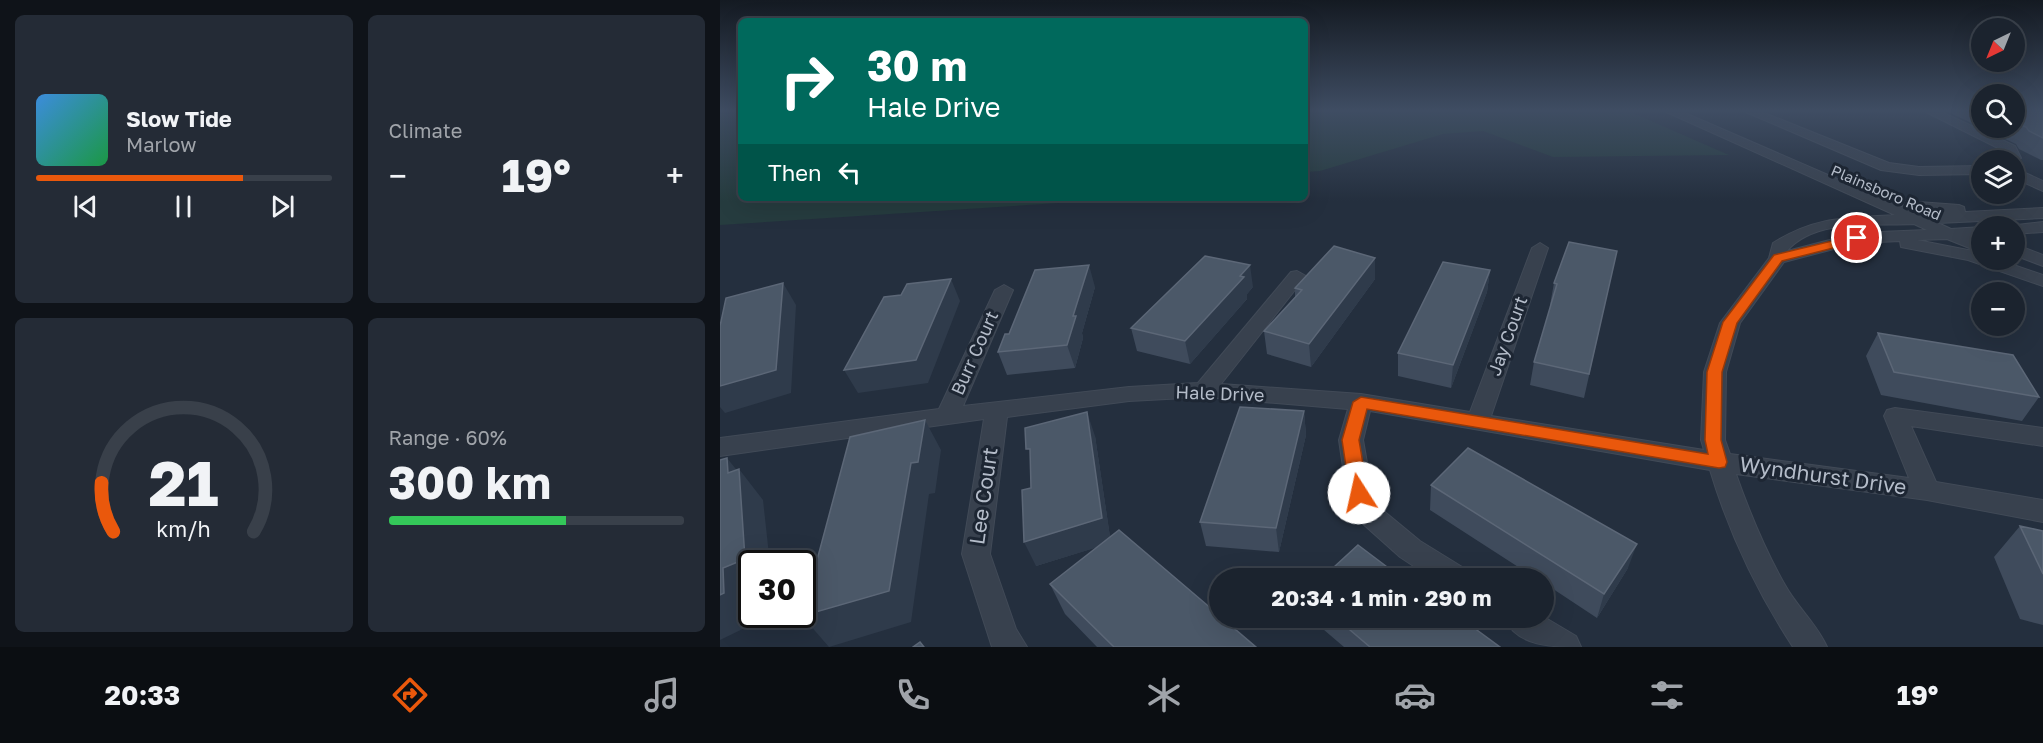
<!DOCTYPE html>
<html lang="en">
<head>
<meta charset="utf-8">
<style>
	:root { --surface:#1b232e; --page:#242b36; --text:#f1f3f6; --muted:#a0a4aa; --line:#39404a; --accent:#ea580c }
	body { margin:0; font-family:"Golos Text",sans-serif; background:var(--page); color:var(--text); height:100vh; display:flex; flex-direction:column; font-size:22px; white-space:nowrap }
	* { box-sizing:border-box; margin:0 }
	p { font-size:20px; color:var(--muted) }
	.icon { flex:none; width:33px; height:33px; fill:none; stroke:currentColor; stroke-width:2; stroke-linecap:round; stroke-linejoin:round }
	.map { position:relative; flex:1; overflow:hidden }
	.drawer { display:flex; flex-direction:column; gap:15px; padding:15px; background:#0f1319; width:720px }
	.drawer>* { flex:none }
	.hud { position:absolute; left:18px; top:18px; width:570px; height:183px; border-radius:9px; box-shadow:0 6px 24px #0002,0 0 0 2px var(--line); background:#00695c; color:#fff; overflow:hidden }
	.needle { width:39px; rotate:223deg }
	.fabs { position:absolute; left:1251px; top:18px; display:grid; gap:12px }
	.fabs a { display:grid; place-items:center; width:54px; height:54px; border-radius:50%; background:var(--surface); box-shadow:0 6px 24px #0002,0 0 0 2px var(--line); font-size:30px }
	.speed { position:absolute; left:18px; top:550px; display:flex; gap:12px; font-size:30px; font-weight:700; text-align:center }
	.speed>* { display:grid; place-content:center; width:78px; height:78px; border-radius:50%; background:var(--surface); box-shadow:0 6px 24px #0002,0 0 0 2px var(--line); line-height:1 }
	.speed .limit { border:3px solid #111; border-radius:9px; background:#fff; color:#111 }
	.pin { position:absolute; display:grid; place-items:center; width:51px; height:51px; color:#fff; margin:-26px; border:3px solid #fff; border-radius:50%; box-shadow:0 2px 6px #0007 }
	.me { position:absolute; width:66px; margin:-33px; rotate:350deg; stroke-linejoin:round; filter:drop-shadow(0 0 4px #0008) }
	.turn { display:flex; align-items:center; gap:21px; height:126px; padding:0 30px; font-size:27px }
	.turn .icon { width:78px; height:78px; stroke-width:2.5 }
	.turn b { display:block; font-size:42px; line-height:51px }
	.then { display:flex; align-items:center; height:57px; padding:0 30px; background:#0003; gap:12px; font-size:22px }
	.big { font-size:45px; font-weight:700; line-height:1.1 }
	.drawer .tile { flex:1; display:flex; flex-direction:column; justify-content:center; gap:9px; min-width:0; padding:0 21px; border-radius:9px; background:var(--page) }
	.drawer .dial { align-items:center; gap:0 }
	.dial svg { height:156px; overflow:visible; fill:none; stroke:var(--line); stroke-width:7; stroke-linecap:round; text-anchor:middle }
	.dial text { fill:var(--text); stroke:none }
	.song { display:flex; align-items:center; gap:18px }
	.cover { width:72px; height:72px; border-radius:9px; background:linear-gradient(135deg,hsl(210 70% 55%),hsl(140 70% 35%)) }
	.played { height:6px; border-radius:3px; background:linear-gradient(90deg,var(--accent) 70%,var(--line) 70%) }
	.keys { display:flex; justify-content:space-around; direction:ltr }
	.heat { display:flex; justify-content:space-between; align-items:center; font-size:33px; direction:ltr }
	.charge { height:9px; border-radius:4px; background:linear-gradient(90deg,#34c759 60%,var(--line) 0) }
	.drawer .tiles { flex:1; display:grid; gap:15px; grid-template-columns:repeat(2,1fr) }
	.trip { position:absolute; left:489px; top:568px; width:345px; height:60px; border-radius:30px; background:var(--surface); box-shadow:0 6px 24px #0002,0 0 0 2px var(--line); font-weight:700; line-height:60px; text-align:center }
	.menu { display:flex; height:96px; justify-content:space-around; align-items:center; background:#0b0e12; color:var(--muted) }
	.menu .icon { width:42px; height:42px }
	.menu .active { color:var(--accent) }
	.menu b { font-size:27px; color:var(--text) }
	main { display:flex; flex:1; min-height:0 }
	.map>svg:first-child { display:block }
</style>
</head>
<body>
<main>
<section class="drawer">
<div class="tiles">
<div class="tile">
<div class="song"><i class="cover"></i><div><b>Slow Tide</b><p>Marlow</p></div></div>
<div class="played"></div>
<div class="keys"><svg class="icon" aria-label="previous" viewBox="0 0 24 24"><path d="M18 5L8 12l10 7zM5 5v14"/></svg><svg class="icon" aria-label="pause" viewBox="0 0 24 24"><path d="M8 5v14M16 5v14"/></svg><svg class="icon" aria-label="next" viewBox="0 0 24 24"><path d="M6 5l10 7-10 7zM19 5v14"/></svg></div>
</div>
<div class="tile"><p>Climate</p>
<div class="heat"><a>−</a><b class="big">19°</b><a>+</a></div>
</div>
<div class="tile dial"><svg viewBox="0 0 100 80">
<path d="M14 69A42 42 0 1 1 86 69"/>
<path d="M14 69A42 42 0 0 1 8 44" stroke="#ea580c"/>
<text x="50" y="56" font-size="32" font-weight="700">21</text>
<text x="50" y="72" font-size="11">km/h</text>
</svg></div>
<div class="tile"><p>Range · 60%</p><b class="big">300 km</b><div class="charge"></div></div>
</div>
</section>
<div class="map">
<svg width="1323" height="647" viewBox="0 0 1323 647">
	<rect width="100%" height="100%" fill="#242f3e"/>
	<path fill="#263c3f" d="M585,110h321l103,45 -176,2 -70,-26 -40,3 -123,37 -15,1z
		M21,112v86h395l-416,27v-111z"/>
	<g fill="none" stroke-linecap="round" stroke-linejoin="round">
		<g stroke="#414a57" stroke-width="2">
			<path id="minor" d="M942,110h16l240,104 28,-1 -41,-6 -3,-3 3,-3 54,4 5,2 1,5 78,-4v10l-105,5 13,6 31,-2v10h-10l10,5v11l-35,-14 -30,1 61,12 4,2v6h17l44,15v11l-75,-26 -67,-13 -1,-6 -43,2 -73,19 -44,61 -14,49 -1,68 5,14 179,24 -25,-62 3,-6 8,-2 148,20v18l-132,-20 25,56 107,18v22l-116,-22 -191,-26c13,37 29,76 49,111 12,22 32,39 42,62h-34c-36,-55 -64,-114 -83,-177l-340,-59 -7,29 11,63 46,38 47,29 4,9h-38l-33,-22 -47,-42 -4,-7 -10,-68 9,-31 -144,-12 -75,4 -122,16 -17,137 26,75 11,18h-35l-30,-93 22,-135 -264,37v-18l219,-29 56,-119 9,-5 9,5 -50,116 166,-19 69,-4 93,-111 6,-1 9,5 -85,108 140,10 109,18 62,-164 8,-5 8,5 -57,168 213,34 -3,-10 3,-68 16,-49 49,-65 4,-15c43,-27 73,-25 122,-28zM1194,224l13,6 -70,3 -70,18c28,-33 88,-25 127,-27z
				M1021,110h16l132,53 30,4 63,-1v8l-63,1 -38,-5z
				M1202,110h15l78,36 6,12 -7,5v-3h-8l-2,-9z
				M1294,168l29,13v10l-29,-13z
				M1323,222v10l-29,2v-8h-6z
				M1294,244l29,11v11l-29,-11z
				M824,617l32,19 5,11c-29,0 -63,0 -77,-29z"/>
		</g>
		<use href="#minor" fill="#38414e" fill-rule="evenodd"/>
	</g>
	<path fill="#3f4b5c" d="M1224,110h38v18h32v-18h29v50h-2l-22,-11 -3,-5z
		M897,251l-33,147 -54,-13 4,-23 17,-57h-1l4,-22z
		M655,258v21l-64,88 -44,-13 -3,-23 31,-34v-9z
		M770,270l-3,22 -36,96 -53,-12v-23z
		M375,287l-13,46 1,5 -8,30 -68,7 -9,-23 11,-18z
		M533,287l-6,7v5l-57,65 -53,-13 -6,-23z
		M1158,333l161,64 -17,24 -141,-26 -15,-39z
		M584,411l2,24 -27,117 -73,-6 -6,-24z
		M375,436l15,101 146,110h-159l-32,-33 -15,-30 47,-37 -61,19 -5,-78z
		M711,485l197,83 -31,50 -53,-35v-4h-7l-107,-69z
		M1300,526l23,5v94l-23,-6 -26,-62z
		M590,618h136l15,11 39,18h-156z"/>
	<path fill="#2f3b4b" d="M655,258v21l-64,88 -2,-23z
		M369,265l6,22 -13,46 1,5 -8,30 -8,-23 6,-29z
		M530,265l3,22 -6,7v5l-57,65 -5,-23z
		M770,270l-3,22 -36,96 2,-23z
		M231,279l9,22 -32,82 -70,10 -14,-23z
		M63,283l13,22 -5,88 -66,20 -5,-6v-21z
		M584,411l2,24 -27,117 -3,-24z
		M367,412l8,24 16,107 -75,23 -12,-24z
		M205,420l16,30 -6,43 -6,1 -18,128 -82,25 -27,-31z
		M7,458l12,15v-4l24,31 7,64h-18v51h1v9l-33,16v-45l3,-27z
		M917,544l-9,24 -31,50 7,-24z"/>
	<path fill="#4b5868" stroke="#5c6777" stroke-width="1.5" d="M1294,110h29v28l-14,-7 -3,-4 -12,-5z
		M849,242l48,9 -28,123 -55,-12 23,-78 -3,-1z
		M614,246l41,12 -66,86 -45,-13 38,-41 -7,-2z
		M485,256l45,9 -10,11 4,1 -59,64 -54,-13z
		M723,262l47,8 -37,95 -55,-12z
		M369,265l-16,51h3l-9,29 -69,7 7,-18h4l26,-64z
		M231,279l-35,81 -72,10 40,-73 17,-2 6,-11z
		M63,283l-7,87 -56,16v-60l6,-28z
		M1158,333l135,22 26,42 -145,-25z
		M520,407l64,4 -28,117 -76,-6z
		M367,412l15,106 -78,24 -2,-52 9,-2 -1,-39h-4l-1,-21z
		M205,420l-7,42 -7,1 -22,128 -87,25 48,-179z
		M748,448l169,96 -33,50 -173,-109z
		M7,458l1,15 11,-4 6,90 -22,9 1,25 -4,2v-135z
		M1300,526l23,5v43z
		M399,530l101,86v2h2l34,29h-142l-64,-63z
		M638,545l45,34h-82z
		M616,618h110l15,11 5,-7 34,25h-130z
		M200,642l4,5h-11z"/>
	<linearGradient id="sky" x2="0" y2="1"><stop stop-color="#141a22"/><stop offset="0.55" stop-color="#3f4d63"/><stop offset="1" stop-color="#3f4d63" stop-opacity="0"/></linearGradient>
	<rect width="1323" height="201" fill="url(#sky)"/>
	<path fill="#ea580c" stroke="#983908" stroke-width="1.5" d="M1137,235l5,3 -1,3 -79,20 -45,62 -15,49 -1,68 6,22 -2,5 -6,1 -352,-59 -8,31 9,53 -3,5h-12l-3,-5 -8,-53 11,-38 8,-5 347,57 -3,-14 2,-68 16,-50 51,-67z"/>
	<g text-anchor="middle" stroke-width="6" stroke-linejoin="round" paint-order="stroke">
		<g font-size="15" fill="#b4bcc9" stroke="#1d2633">
			<text transform="translate(1166 193) rotate(23)" y="5">Plainsboro Road</text>
		</g>
		<g font-size="18" fill="#b4bcc9" stroke="#1d2633">
			<text transform="translate(788 336) rotate(-70)" y="6">Jay Court</text>
			<text transform="translate(255 353) rotate(-66)" y="6">Burr Court</text>
			<text transform="translate(500 394) rotate(2)" y="6">Hale Drive</text>
		</g>
		<g font-size="21" fill="#b4bcc9" stroke="#1d2633">
			<text transform="translate(1103 476) rotate(8)" y="7">Wyndhurst Drive</text>
			<text transform="translate(264 496) rotate(-82)" y="7">Lee Court</text>
		</g>
	</g>
</svg>
<div class="fabs">
<a><svg class="needle" viewBox="-14 -14 28 28"><path d="M0-13l5 13h-10z" fill="#e53935"/><path d="M0 13l5-13h-10z" fill="#a0a4aa"/></svg></a>
<a><svg class="icon" aria-label="search" viewBox="0 0 24 24"><circle cx="10" cy="10" r="6"/><path d="M15 15l6 6"/></svg></a>
<a><svg class="icon" aria-label="layers" viewBox="0 0 24 24"><path d="M12 4l9 5-9 5-9-5zM3 14l9 5 9-5"/></svg></a>
<a>+</a>
<a>−</a>
</div>
<div class="speed"><div class="limit">30</div></div>
<div class="pin" style="left:1137px;top:238px;background:#d93025"><svg class="icon" aria-label="arrive" viewBox="0 0 24 24"><path d="M6 21V4h12l-3 4 3 4H6"/></svg></div>
<svg class="me" style="left:639px;top:493px" viewBox="-20 -20 40 40"><circle r="19" fill="#fff"/><path d="M0-13L10 11 0 6-10 11z" fill="#ea580c"/></svg>
<div class="trip">20:34 · 1 min · 290 m</div>
<div class="hud">
<div class="turn"><svg class="icon" aria-label="right" viewBox="0 0 24 24"><path d="M7 20v-9h11M14 6l5 5-5 5"/></svg><div><b>30 m</b>Hale Drive</div></div>
<div class="then">Then<svg class="icon" aria-label="left" viewBox="0 0 24 24"><path d="M17 20v-9H6M10 6l-5 5 5 5"/></svg></div>
</div>
</div>
</main>
<nav class="menu">
<b>20:33</b>
<svg class="icon active" aria-label="directions" viewBox="0 0 24 24"><path d="M12 3l9 9-9 9-9-9zM9 14v-3h6M13 9l2 2-2 2"/></svg>
<svg class="icon" aria-label="music" viewBox="0 0 24 24"><path d="M9 18V5l10-2v13"/><circle cx="6" cy="18" r="3"/><circle cx="16" cy="16" r="3"/></svg>
<svg class="icon" aria-label="phone" viewBox="0 0 24 24"><path d="M5 4h4l2 5-3 2q2 4 5 5l2-3 5 2v4C11 20 4 13 5 4z"/></svg>
<svg class="icon" aria-label="climate" viewBox="0 0 24 24"><path d="M12 3v18M4 7l16 10M4 17L20 7"/></svg>
<svg class="icon" aria-label="car" viewBox="0 0 24 24"><path d="M5 17H2v-5l4-1 3-4h7l3 4 3 1v5h-3M9 17h6M6 11h13"/><circle cx="7" cy="17" r="2"/><circle cx="17" cy="17" r="2"/></svg>
<svg class="icon" aria-label="filters" viewBox="0 0 24 24"><path d="M4 7h16M4 17h16"/><circle cx="9" cy="7" r="2"/><circle cx="15" cy="17" r="2"/></svg>
<b>19°</b>
</nav>
</body>
</html>
